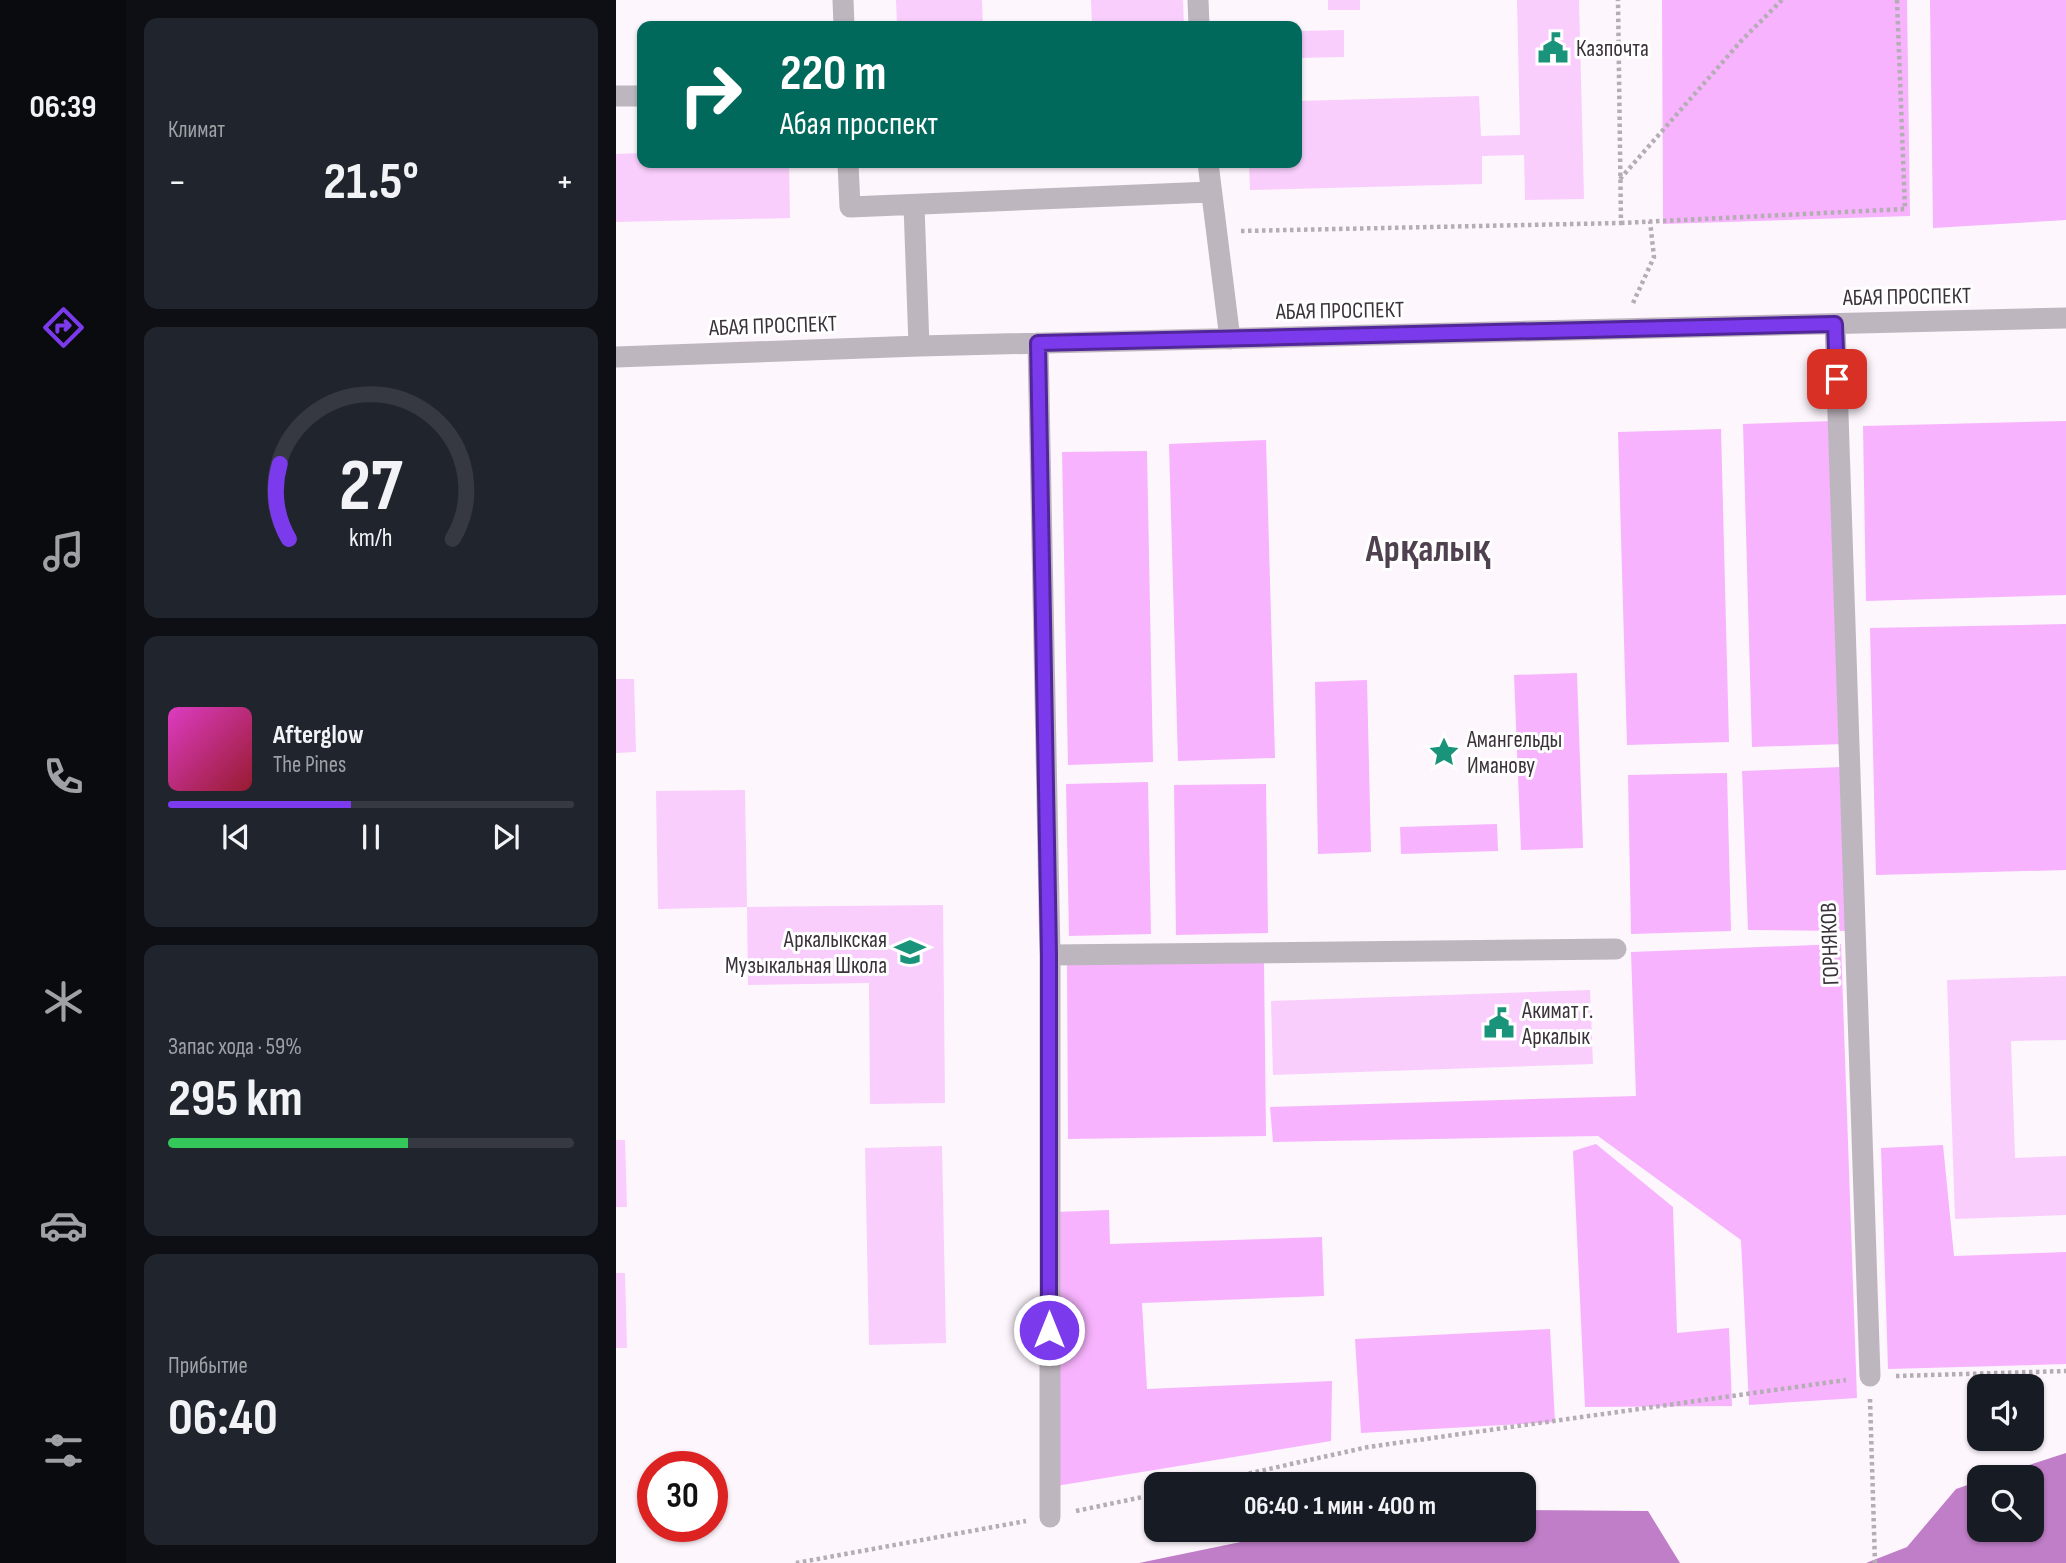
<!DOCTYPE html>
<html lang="ru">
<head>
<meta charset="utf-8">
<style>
	:root { --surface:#171b24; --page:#20242c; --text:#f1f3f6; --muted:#9ea1a6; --line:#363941; --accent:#7c3aed }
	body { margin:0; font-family:"Sofia Sans Condensed",sans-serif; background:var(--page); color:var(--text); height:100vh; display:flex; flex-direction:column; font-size:26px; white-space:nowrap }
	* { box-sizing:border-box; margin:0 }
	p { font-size:23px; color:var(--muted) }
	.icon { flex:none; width:38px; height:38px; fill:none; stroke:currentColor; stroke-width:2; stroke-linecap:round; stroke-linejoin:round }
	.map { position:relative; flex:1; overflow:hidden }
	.panel { display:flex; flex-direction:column; gap:18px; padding:18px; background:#0d0f14; width:490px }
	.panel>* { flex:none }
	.top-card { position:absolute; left:21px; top:21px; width:665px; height:147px; border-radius:14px; box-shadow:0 2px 5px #0004; background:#00695c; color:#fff; overflow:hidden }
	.fabs { position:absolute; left:1351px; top:1374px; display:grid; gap:14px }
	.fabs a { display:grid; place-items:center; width:77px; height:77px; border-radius:14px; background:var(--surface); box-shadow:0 2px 5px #0004; font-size:35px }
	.speed { position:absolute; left:21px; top:1451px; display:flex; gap:14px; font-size:35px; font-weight:700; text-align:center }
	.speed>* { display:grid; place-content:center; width:91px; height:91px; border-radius:50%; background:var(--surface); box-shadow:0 2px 5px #0004; line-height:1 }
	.speed .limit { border:10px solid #d22; background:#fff; color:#111 }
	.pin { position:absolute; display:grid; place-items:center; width:60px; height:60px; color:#fff; margin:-30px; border-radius:14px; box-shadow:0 4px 10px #0006 }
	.me { position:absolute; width:77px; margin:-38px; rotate:0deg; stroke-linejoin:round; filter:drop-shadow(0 0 5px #0008) }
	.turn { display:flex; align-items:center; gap:24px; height:147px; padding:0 28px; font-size:32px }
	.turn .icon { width:91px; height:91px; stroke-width:2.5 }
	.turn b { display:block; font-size:49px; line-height:60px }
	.big { font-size:52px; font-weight:700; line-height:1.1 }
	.panel .widget { flex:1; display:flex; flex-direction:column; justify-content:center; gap:10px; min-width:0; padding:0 24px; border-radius:14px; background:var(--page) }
	.panel .dial { align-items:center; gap:0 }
	.dial svg { height:182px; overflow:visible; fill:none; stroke:var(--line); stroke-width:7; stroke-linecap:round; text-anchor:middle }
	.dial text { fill:var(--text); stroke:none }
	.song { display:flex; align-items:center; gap:21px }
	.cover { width:84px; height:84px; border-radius:10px; background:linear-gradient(135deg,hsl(310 70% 55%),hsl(350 70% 35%)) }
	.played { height:7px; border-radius:4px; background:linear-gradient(90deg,var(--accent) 45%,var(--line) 45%) }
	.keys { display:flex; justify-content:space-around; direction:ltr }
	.heat { display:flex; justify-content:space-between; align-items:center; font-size:38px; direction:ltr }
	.charge { height:10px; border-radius:5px; background:linear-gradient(90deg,#34c759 59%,var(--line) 0) }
	.trip { position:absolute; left:528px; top:1472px; width:392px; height:70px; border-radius:14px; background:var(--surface); box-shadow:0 2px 5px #0004; font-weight:700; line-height:70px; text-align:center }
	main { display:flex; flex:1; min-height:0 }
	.tabs { display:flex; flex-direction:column; width:126px; justify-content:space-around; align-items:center; background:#090b0e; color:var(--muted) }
	.tabs .icon { width:49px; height:49px }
	.tabs .current { color:var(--accent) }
	.tabs b { font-size:32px; color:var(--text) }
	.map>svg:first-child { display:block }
</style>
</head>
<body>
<main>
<nav class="tabs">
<b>06:39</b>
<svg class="icon current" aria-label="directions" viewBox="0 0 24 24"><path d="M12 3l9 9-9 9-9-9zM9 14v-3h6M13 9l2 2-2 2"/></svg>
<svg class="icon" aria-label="music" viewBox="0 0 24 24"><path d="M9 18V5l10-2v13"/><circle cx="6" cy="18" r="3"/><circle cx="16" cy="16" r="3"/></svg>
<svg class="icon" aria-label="phone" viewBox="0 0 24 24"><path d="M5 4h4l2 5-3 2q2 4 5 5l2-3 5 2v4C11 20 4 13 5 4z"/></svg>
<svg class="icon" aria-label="climate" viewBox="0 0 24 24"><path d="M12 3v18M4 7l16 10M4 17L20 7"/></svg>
<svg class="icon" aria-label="car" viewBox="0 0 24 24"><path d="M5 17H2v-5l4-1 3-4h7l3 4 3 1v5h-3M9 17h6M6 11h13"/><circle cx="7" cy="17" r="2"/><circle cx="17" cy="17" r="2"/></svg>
<svg class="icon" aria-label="filters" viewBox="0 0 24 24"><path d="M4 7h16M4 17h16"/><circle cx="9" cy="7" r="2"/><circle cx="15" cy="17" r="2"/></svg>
</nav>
<section class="panel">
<div class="widget"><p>Климат</p>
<div class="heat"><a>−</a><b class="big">21.5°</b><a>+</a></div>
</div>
<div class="widget dial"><svg viewBox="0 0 100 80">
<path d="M14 69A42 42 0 1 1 86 69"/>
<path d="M14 69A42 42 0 0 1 10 36" stroke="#7c3aed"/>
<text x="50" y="56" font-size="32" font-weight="700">27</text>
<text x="50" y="72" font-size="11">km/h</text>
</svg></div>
<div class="widget">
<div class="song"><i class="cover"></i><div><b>Afterglow</b><p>The Pines</p></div></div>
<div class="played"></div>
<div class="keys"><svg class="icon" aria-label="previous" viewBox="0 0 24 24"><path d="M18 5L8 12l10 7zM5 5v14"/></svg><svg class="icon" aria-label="pause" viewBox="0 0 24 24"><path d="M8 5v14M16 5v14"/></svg><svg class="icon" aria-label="next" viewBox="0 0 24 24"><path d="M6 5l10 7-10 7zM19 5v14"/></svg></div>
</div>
<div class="widget"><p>Запас хода · 59%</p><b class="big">295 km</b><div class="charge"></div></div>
<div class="widget"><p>Прибытие</p><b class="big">06:40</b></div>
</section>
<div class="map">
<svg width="1450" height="1563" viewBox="0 0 1450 1563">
	<rect width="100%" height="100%" fill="#fdf6fd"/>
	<path fill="#f7b3fd" d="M1046,0h245l3,216 -247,8z
		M1314,0h136v220l-133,8z
		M1219,421l9,323 -92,3 -9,-323z
		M1450,421v174l-200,6 -3,-175z
		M1105,429l8,313 -102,3 -9,-313z
		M650,440l9,318 -97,3 -9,-317z
		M531,451l6,311 -85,3 -6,-313z
		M1450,624v246l-190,5 -6,-247z
		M961,673l6,175 -62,2 -7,-175z
		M751,680l4,172 -53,2 -3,-172z
		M1226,767l4,164 -98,-1 -6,-159z
		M1111,773l4,158 -100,3 -3,-159z
		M532,782l3,152 -82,2 -3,-152z
		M650,784l2,149 -92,2 -2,-150z
		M881,824l1,27 -97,3 -1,-27z
		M1225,944l16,454 -108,7 -8,-165 -143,-104 -325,6 -3,-35 366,-11 -5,-144z
		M451,960l197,1 2,175 -198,3z
		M980,1144l77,63 4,126 52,-5 3,78 -147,1 -12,-256z
		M1327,1145l11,111 112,-4v112l-178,5 -7,-221z
		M493,1210l1,34 212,-7 2,59 -182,7 5,86 185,-8 -1,60 -275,45v-274z
		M934,1329l5,93 -194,11 -6,-94z"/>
	<path fill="#c17ec8" d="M1450,1453v110h-200l41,-16 49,-58 23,-8v49h53v-53h-40z
		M908,1510l124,1 32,52h-541l160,-33h225z"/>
	<path fill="#f9cefc" d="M280,0h86l1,26h-86z
		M475,0h92l1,26h-92z
		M712,0h32v10h-32z
		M901,0h62l5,199 -59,1 -1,-45 -42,1v28l-232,6 -1,-27h48v-62l182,-5 2,40 39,-1z
		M728,30v27l-47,1v-27z
		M26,153v10h147l1,55 -174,4v-68z
		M0,679h18l2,73 -20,1z
		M129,790l2,117 -89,2 -2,-118z
		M327,905l2,198 -75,1 -1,-121 -121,2 -1,-78z
		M1450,976v64l-55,1 4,117 51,-2v59l-111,4 -8,-239z
		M974,990l3,74 -320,11 -2,-74z
		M0,1140h9l2,67h-11z
		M326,1146l4,197 -77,2 -4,-197z
		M0,1273h9l2,75h-11z"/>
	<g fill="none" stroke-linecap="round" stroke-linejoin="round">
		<path stroke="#b4adb4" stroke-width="4.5" stroke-dasharray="3.5 3.5" stroke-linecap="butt" d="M1004,179l122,-139 40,-40
			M1005,223l284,-14 -8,-209
			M625,231l380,-8 -3,-223
			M1017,303l21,-46 -4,-36
			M1280,1376l170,-5
			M1254,1399l5,164
			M585,1484l167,-37 478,-67
			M460,1511l81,-17
			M180,1563l230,-42"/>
		<path stroke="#beb6be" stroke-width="21" d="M227,0l1,26
			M582,0l1,26
			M0,96h26
			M232,163l2,44 360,-15
			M592,163l22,176
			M298,205l5,141
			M1219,324l35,1052
			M422,343l12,612v562
			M0,357l303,-11 1147,-28
			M434,955l566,-6"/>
	</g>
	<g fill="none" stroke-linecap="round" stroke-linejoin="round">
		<g stroke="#51269a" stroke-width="18">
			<path id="route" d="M433,1330v-376l-11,-611 797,-19 2,55"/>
		</g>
		<use href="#route" stroke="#7c3aed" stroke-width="12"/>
	</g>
	<defs>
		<g id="civic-bare" transform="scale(2.415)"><path d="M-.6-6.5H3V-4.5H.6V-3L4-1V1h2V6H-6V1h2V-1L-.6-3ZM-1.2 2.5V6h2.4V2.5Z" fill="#19937a" stroke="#fff" stroke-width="2.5" paint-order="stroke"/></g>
		<g id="sight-bare" transform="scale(2.415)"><path d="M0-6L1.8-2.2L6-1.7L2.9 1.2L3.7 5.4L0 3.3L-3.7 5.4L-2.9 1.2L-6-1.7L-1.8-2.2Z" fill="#19937a" stroke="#fff" stroke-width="2.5" paint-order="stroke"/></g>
		<g id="school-bare" transform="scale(2.415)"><path d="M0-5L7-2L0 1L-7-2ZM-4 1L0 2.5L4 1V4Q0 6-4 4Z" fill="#19937a" stroke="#fff" stroke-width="2.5" paint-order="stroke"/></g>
	</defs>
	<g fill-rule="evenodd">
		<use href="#civic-bare" x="937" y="48"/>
		<use href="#sight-bare" x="828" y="752"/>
		<use href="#school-bare" x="294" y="952"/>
		<use href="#civic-bare" x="883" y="1023"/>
	</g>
	<g text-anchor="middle" stroke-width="6" stroke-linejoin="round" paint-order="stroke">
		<g font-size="23" fill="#3a333a" stroke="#fff" text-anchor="start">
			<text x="960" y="56">Казпочта</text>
			<text x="851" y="747">Амангельды<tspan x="851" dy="26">Иманову</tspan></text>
			<text x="271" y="947" text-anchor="end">Аркалыкская<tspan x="271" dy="26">Музыкальная Школа</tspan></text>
			<text x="906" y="1018">Акимат г.<tspan x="906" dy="26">Аркалык</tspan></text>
		</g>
		<g font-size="23" fill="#3a333a" stroke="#fff">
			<text transform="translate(1291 296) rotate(-1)" y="8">АБАЯ ПРОСПЕКТ</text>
			<text transform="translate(724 310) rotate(-1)" y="8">АБАЯ ПРОСПЕКТ</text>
			<text transform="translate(157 325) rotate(-2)" y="8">АБАЯ ПРОСПЕКТ</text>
			<text transform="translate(1213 944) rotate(-92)" y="8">ГОРНЯКОВ</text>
		</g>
		<g font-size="37" font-weight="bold" fill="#504151" stroke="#fff">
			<text x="812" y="561">Арқалық</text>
		</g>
	</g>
</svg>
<div class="fabs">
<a><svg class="icon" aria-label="sound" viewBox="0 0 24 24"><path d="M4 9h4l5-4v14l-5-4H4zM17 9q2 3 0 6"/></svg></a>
<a><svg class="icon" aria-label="search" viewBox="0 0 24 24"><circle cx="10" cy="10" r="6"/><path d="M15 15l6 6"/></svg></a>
</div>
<div class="speed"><div class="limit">30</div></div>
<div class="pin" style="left:1221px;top:379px;background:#d93025"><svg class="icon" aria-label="arrive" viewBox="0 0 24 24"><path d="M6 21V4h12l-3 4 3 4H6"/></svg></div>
<svg class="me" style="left:433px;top:1330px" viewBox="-20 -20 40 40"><circle r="17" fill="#7c3aed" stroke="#fff" stroke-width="3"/><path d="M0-11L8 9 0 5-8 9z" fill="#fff"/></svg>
<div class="trip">06:40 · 1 мин · 400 m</div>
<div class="top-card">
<div class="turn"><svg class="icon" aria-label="right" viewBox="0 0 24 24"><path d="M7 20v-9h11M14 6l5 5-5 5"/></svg><div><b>220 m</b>Абая проспект</div></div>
</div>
</div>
</main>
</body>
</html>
